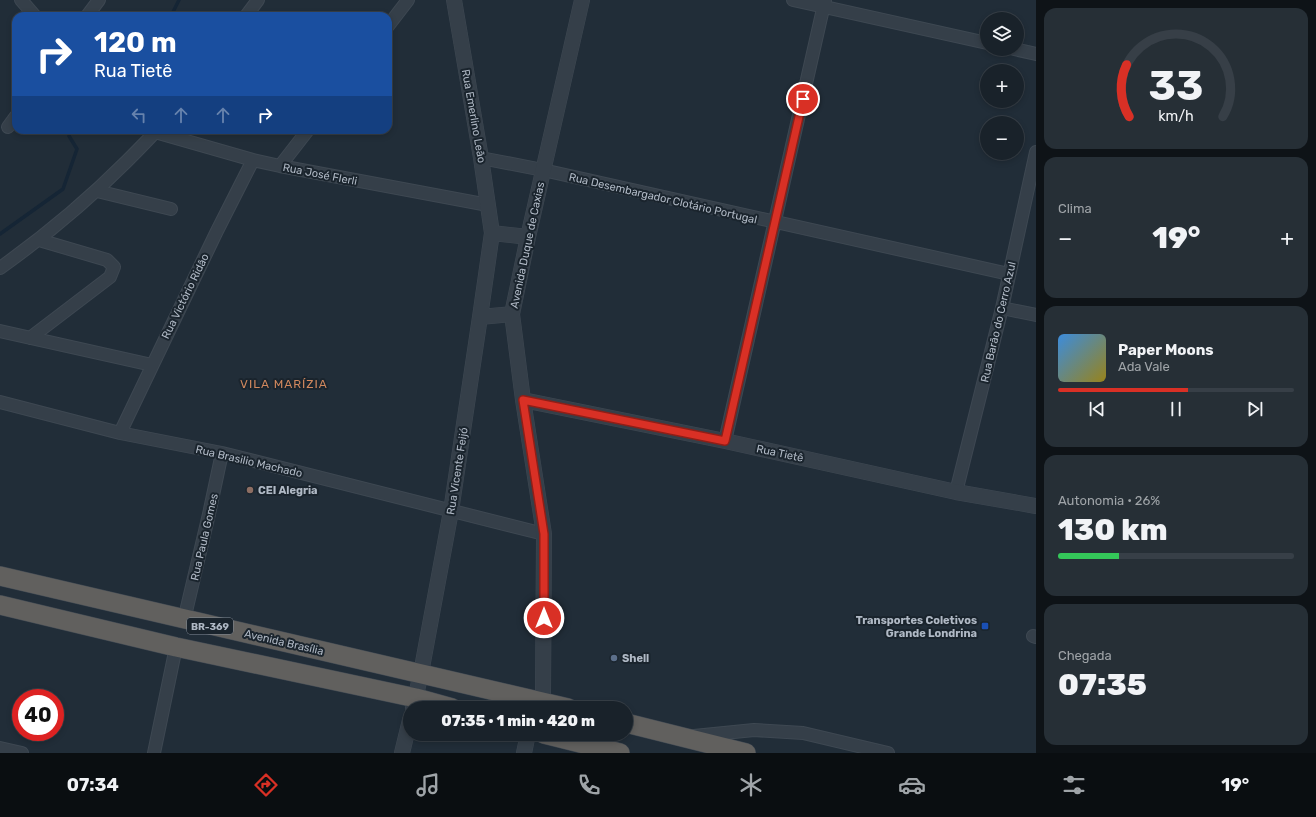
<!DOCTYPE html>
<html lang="pt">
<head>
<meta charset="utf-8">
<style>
	:root { --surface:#19222a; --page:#262f36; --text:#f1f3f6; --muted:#9fa4a8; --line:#373f47; --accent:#d93025 }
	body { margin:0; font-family:Rubik,sans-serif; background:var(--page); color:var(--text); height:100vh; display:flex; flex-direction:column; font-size:15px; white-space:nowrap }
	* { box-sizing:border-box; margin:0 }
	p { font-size:13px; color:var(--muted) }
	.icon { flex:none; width:22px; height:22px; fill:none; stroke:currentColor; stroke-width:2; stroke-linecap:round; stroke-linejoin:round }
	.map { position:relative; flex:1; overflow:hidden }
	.details { display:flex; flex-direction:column; gap:8px; padding:8px; background:#0e1317; width:280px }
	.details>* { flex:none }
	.guide { position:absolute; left:12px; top:12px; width:380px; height:122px; border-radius:12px; box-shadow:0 2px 6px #0003,0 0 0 1px var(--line); background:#1a4fa0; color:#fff; overflow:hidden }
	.tools { position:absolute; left:980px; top:12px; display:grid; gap:8px }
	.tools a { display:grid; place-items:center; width:44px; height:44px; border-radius:50%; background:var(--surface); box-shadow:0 2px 6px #0003,0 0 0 1px var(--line); font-size:20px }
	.speed { position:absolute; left:12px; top:689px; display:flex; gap:8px; font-size:20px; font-weight:700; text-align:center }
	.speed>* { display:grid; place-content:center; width:52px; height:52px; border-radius:50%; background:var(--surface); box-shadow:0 2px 6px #0003,0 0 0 1px var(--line); line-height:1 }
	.speed .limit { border:6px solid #d22; background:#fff; color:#111 }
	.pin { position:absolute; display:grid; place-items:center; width:34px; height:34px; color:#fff; margin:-17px; border:2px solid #fff; border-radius:50%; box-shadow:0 1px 4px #0007 }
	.me { position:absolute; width:44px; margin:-22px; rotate:0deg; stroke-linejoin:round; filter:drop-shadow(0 0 3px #0008) }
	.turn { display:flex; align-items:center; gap:14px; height:84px; padding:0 16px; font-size:18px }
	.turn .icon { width:52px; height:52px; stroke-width:2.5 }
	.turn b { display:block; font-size:28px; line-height:34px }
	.lanes { display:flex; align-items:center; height:38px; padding:0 16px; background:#0003; justify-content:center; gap:20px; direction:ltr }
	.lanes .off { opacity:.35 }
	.big { font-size:30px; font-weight:800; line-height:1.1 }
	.details .tile { flex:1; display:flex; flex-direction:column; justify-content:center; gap:6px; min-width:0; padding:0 14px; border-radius:12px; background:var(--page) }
	.details .dial { align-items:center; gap:0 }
	.dial svg { height:104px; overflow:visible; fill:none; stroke:var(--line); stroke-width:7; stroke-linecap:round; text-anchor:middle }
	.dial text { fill:var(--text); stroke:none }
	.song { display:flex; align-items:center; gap:12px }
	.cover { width:48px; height:48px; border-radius:6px; background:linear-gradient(135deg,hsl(210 70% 55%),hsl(50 70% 35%)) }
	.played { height:4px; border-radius:2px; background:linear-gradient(90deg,var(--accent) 55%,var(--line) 55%) }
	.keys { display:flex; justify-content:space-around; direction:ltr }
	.heat { display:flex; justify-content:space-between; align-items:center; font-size:22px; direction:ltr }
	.charge { height:6px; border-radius:3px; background:linear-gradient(90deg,#34c759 26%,var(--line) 0) }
	.trip { position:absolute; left:403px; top:701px; width:230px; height:40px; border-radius:20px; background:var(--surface); box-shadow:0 2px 6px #0003,0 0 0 1px var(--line); font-weight:800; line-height:40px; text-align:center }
	.tabs { display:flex; height:64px; justify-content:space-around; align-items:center; background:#0a0e11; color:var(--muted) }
	.tabs .icon { width:28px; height:28px }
	.tabs .current { color:var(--accent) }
	.tabs b { font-size:18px; color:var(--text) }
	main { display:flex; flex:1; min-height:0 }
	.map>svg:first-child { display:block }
</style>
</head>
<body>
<main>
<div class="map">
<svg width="1036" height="753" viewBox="0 0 1036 753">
	<rect width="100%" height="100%" fill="#212d38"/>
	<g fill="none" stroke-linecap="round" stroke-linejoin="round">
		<path stroke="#152535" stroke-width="3.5" d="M171,16l8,-16
			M0,234l63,-45 14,-40 -8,-13 1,-6"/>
		<g stroke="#3e4852" stroke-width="14">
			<path id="minor" d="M21,0l14,16
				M793,0l194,43
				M87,16l12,-16
				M246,16l12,-16
				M388,26l20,-26
				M1014,49l22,5
				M8,127l8,-11
				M155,132l98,28 27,6 208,39
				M481,158l62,12 466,104
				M280,166l28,-36
				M97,191l74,18
				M0,268c45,-32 87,-67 127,-107 10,-10 20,-20 30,-31
				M1002,308l34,7
				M0,331l152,34
				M30,338l80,-61 4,-10 -7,-7 -68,-20
				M0,402l120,31 102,20 322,81
				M120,433l96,-200 37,-73
				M725,441l100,-441
				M956,492l46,-184 34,-156
				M184,620l25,-106 13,-61
				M1033,636l3,1
				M694,736l60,-6 49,3 85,20
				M0,748l22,5
				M154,753l22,-106"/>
		</g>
		<g stroke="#3e4852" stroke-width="16">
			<path id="tertiary" d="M492,233l36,4
				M480,317l32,-3
				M523,400l202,41 231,51 80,14
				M413,708l8,-35 30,-162 29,-194 12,-84 -11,-75 -27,-158
				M537,708l6,-14 1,-160 -21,-134 -11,-86 16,-77 54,-237
				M402,753l8,-33
				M524,753l4,-19"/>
		</g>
		<g stroke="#404953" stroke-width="20">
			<path id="trunk" d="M0,576l568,132
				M0,605l176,42 240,51 36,10
				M626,723l120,30
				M544,734l76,19"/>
		</g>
		<use href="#minor" stroke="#353f49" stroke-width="12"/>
		<use href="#tertiary" stroke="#353f49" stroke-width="15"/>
		<use href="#trunk" stroke="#61605e" stroke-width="19"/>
	</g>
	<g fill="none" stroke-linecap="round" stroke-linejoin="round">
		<g stroke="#8d1f18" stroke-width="10">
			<path id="route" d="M544,618v-84l-21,-134 202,41 78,-342"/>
		</g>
		<use href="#route" stroke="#d93025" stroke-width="7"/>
	</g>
	<circle fill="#8d6e63" stroke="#1a242d" stroke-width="1.5" cx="250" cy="490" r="4"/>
	<rect fill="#1a4fb4" stroke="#1a242d" stroke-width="1.5" x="981" y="622" width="8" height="8" rx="2"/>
	<circle fill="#5c6f8a" stroke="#1a242d" stroke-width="1.5" cx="614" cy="658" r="4"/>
	<g text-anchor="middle" stroke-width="4" stroke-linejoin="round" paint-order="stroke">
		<rect fill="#1a242d" stroke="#838c97" stroke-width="1" x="187" y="618" width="46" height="16" rx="3"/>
		<g font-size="10" font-weight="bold" fill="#b0b9c5">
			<text x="210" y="630">BR-369</text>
		</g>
		<g font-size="11" fill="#b0b9c5" stroke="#1a242d">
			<text transform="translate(474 116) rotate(80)" y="4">Rua Emerlino Leão</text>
			<text transform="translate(320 174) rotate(11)" y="4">Rua José FIerli</text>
			<text transform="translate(663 198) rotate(13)" y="4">Rua Desembargador Clotário Portugal</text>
			<text transform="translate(527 245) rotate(-78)" y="4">Avenida Duque de Caxias</text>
			<text transform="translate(185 296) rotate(-64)" y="4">Rua Victório Ridão</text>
			<text transform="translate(998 322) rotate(-77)" y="4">Rua Barão do Cerro Azul</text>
			<text transform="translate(780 453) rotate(12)" y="4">Rua Tietê</text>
			<text transform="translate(249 461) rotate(13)" y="4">Rua Brasilio Machado</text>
			<text transform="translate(457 471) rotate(-81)" y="4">Rua Vicente Feijó</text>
			<text transform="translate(204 537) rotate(-77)" y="4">Rua Paula Gomes</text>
			<text transform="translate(284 642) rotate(13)" y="4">Avenida Brasília</text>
		</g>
		<g font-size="11" font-weight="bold" fill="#b0b9c5" stroke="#1a242d" text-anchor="start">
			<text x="258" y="494">CEI Alegria</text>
			<text x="977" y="624" text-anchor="end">Transportes Coletivos<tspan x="977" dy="13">Grande Londrina</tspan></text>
			<text x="622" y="662">Shell</text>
		</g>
		<g font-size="12" letter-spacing="1" fill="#d1885e" stroke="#1a242d">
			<text x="284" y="388">VILA MARÍZIA</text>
		</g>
	</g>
</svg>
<div class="tools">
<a><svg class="icon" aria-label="layers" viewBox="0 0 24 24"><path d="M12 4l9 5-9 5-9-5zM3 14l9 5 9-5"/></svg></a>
<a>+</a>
<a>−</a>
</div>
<div class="speed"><div class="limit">40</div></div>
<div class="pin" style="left:803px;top:99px;background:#d93025"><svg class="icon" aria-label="arrive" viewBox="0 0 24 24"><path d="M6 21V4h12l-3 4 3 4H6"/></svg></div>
<svg class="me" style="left:544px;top:618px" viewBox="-20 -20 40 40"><circle r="17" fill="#d93025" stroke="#fff" stroke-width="3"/><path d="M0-11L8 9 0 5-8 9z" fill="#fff"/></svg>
<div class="trip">07:35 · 1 min · 420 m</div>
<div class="guide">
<div class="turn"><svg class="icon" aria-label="right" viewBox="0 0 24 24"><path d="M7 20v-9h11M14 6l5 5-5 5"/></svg><div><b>120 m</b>Rua Tietê</div></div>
<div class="lanes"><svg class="icon off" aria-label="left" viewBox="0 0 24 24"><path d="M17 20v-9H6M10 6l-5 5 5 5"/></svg><svg class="icon off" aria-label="ahead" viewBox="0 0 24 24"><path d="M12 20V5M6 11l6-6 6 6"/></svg><svg class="icon off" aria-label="ahead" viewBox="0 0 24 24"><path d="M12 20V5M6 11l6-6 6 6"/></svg><svg class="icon" aria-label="right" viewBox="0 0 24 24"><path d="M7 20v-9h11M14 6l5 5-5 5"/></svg></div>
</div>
</div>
<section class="details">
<div class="tile dial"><svg viewBox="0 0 100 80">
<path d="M14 69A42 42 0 1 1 86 69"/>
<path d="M14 69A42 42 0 0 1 12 29" stroke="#d93025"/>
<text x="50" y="56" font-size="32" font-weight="700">33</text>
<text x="50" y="72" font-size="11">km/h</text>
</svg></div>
<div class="tile"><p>Clima</p>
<div class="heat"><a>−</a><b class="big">19°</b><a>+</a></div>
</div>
<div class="tile">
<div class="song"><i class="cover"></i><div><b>Paper Moons</b><p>Ada Vale</p></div></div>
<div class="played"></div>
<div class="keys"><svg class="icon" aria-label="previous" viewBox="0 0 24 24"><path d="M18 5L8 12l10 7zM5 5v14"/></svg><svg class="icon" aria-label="pause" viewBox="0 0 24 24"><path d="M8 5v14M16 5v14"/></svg><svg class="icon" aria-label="next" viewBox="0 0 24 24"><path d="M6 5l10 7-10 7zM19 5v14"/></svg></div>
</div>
<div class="tile"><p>Autonomia · 26%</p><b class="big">130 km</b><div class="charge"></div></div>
<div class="tile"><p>Chegada</p><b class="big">07:35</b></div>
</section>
</main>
<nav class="tabs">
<b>07:34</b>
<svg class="icon current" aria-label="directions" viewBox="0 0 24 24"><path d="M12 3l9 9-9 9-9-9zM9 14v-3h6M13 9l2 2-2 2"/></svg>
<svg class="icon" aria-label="music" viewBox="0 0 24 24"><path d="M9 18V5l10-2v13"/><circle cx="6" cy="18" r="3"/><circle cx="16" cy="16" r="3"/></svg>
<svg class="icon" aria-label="phone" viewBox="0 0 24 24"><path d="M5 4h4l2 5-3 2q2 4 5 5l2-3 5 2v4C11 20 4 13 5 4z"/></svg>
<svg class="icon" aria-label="climate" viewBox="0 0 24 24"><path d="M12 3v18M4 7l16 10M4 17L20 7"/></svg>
<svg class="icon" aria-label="car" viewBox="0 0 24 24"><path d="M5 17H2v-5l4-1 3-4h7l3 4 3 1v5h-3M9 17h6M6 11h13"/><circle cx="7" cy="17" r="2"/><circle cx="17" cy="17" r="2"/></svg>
<svg class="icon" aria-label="filters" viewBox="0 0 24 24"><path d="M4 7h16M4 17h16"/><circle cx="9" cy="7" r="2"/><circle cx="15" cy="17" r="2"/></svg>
<b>19°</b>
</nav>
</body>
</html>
